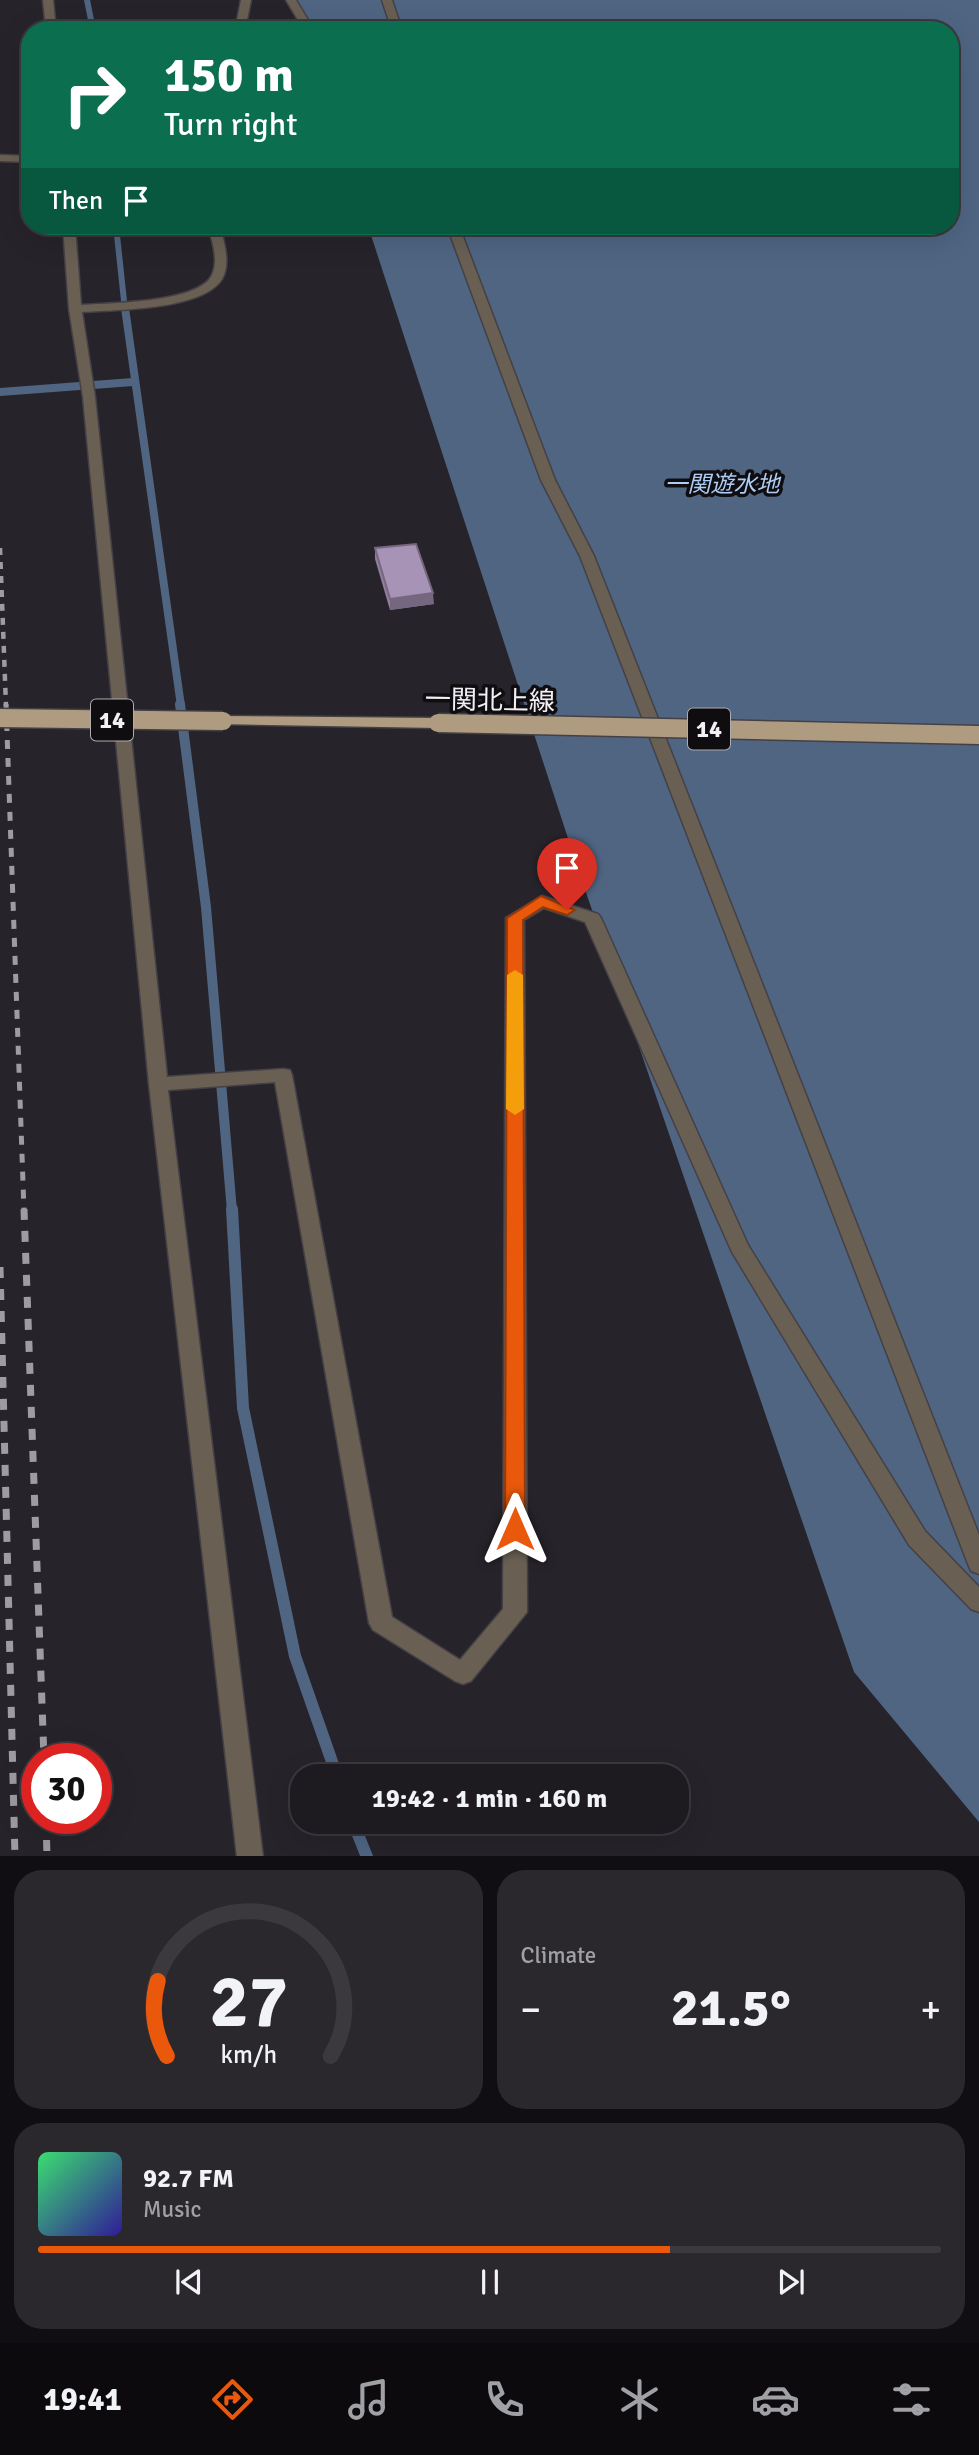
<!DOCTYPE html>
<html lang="en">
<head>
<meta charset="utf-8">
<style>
	:root { --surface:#1d1a20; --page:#2a272d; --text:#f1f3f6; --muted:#a0a1a5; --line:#3b383e; --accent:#ea580c }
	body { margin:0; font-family:Signika,"Noto Sans JP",sans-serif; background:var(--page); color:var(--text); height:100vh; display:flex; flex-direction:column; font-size:26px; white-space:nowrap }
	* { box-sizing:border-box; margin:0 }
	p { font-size:23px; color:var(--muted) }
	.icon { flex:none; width:38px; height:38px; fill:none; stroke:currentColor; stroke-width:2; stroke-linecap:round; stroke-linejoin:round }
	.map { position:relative; height:1856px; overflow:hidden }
	.sheet { display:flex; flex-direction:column; gap:14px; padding:14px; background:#100e12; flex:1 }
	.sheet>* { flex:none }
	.banner { position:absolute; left:21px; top:21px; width:938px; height:214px; border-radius:28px; box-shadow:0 7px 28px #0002,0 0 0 2px var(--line); background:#0b6e4f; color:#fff; overflow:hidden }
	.speed { position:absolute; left:21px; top:1743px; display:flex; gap:14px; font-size:35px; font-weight:700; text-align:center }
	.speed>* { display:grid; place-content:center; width:91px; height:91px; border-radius:50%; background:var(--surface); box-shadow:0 7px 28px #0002,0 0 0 2px var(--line); line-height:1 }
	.speed .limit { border:10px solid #d22; background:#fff; color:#111 }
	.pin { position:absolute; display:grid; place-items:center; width:60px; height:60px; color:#fff; margin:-72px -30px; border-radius:50% 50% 50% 0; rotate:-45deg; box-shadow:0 0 7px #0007 }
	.pin .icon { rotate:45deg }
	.me { position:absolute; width:77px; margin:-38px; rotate:0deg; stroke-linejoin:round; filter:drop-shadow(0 0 5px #0008) }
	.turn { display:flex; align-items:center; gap:24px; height:147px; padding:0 28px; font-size:32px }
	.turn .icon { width:91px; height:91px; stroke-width:2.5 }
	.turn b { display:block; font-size:49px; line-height:60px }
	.then { display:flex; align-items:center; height:66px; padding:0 28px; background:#0003; gap:14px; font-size:26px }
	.big { font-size:52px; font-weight:800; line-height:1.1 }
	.sheet .tile { flex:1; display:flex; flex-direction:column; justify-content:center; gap:10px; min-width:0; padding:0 24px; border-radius:28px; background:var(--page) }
	.sheet .dial { align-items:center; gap:0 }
	.dial svg { height:182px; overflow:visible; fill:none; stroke:var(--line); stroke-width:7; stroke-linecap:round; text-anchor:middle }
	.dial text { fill:var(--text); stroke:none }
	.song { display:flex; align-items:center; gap:21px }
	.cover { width:84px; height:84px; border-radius:10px; background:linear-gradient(135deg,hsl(140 70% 55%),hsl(250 70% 35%)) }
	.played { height:7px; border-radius:4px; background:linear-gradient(90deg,var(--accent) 70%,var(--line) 70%) }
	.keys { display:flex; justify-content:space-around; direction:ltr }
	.heat { display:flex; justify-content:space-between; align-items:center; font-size:38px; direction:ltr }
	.sheet .tiles { flex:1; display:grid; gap:14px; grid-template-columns:1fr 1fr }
	.tile:last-child { grid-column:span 2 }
	.trip { position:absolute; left:290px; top:1764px; width:399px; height:70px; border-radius:28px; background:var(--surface); box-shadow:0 7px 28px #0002,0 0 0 2px var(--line); font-weight:800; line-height:70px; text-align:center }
	.tab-bar { display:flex; height:112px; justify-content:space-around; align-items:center; background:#0c0a0d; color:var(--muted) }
	.tab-bar .icon { width:49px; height:49px }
	.tab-bar .current { color:var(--accent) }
	.tab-bar b { font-size:32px; color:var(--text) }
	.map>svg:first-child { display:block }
</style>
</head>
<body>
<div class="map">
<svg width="979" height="1857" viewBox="0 0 979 1857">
	<rect width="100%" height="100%" fill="#27232a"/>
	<path fill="#4f6582" d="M294,0h685v1822l-125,-150 -274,-797 -212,-649h582v-196h-646z"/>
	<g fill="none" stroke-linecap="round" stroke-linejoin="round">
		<path stroke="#4f6582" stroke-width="6" d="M87,0l6,30
			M116,226l9,84"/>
		<path stroke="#4f6582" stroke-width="8" d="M125,308l56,398
			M0,392l133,-10"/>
		<path stroke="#4f6582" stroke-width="10" d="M180,704l26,203 26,304"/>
		<path stroke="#4f6582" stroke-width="12" d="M232,1209l11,199 52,248 42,120
			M353,1822l14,35"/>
		<g stroke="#444046" stroke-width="3">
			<path id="street" d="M43,0h10l3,30h-10z
				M241,0h10l-6,30h-10z
				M286,0h10l18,30h-10z
				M382,0h10l10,30h-10z
				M0,155l30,1v6l-30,-1z
				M63,226h12l6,79c28,-2 118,-2 131,-30 7,-15 0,-34 -4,-49h12c4,16 11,38 2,53 -19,31 -107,31 -140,33l13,85 72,680 116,-8 7,1 2,5 100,542 68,43 43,-51 3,-691 36,-22 56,18 3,4 147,327 177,286 54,56v25l-8,-3 -62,-64 -177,-293 -147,-330 -41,-14 -20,12 3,692 -56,69 -8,3 -8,-3 -82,-51 -4,-7 -94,-541 -107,8 95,767h-26l-88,-773 -66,-687 -14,-88z
				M447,226h12l96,254 39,76 385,979v39l-8,-3 -3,-7 -388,-1008 -39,-76z"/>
		</g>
		<g stroke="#444046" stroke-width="3">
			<path id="primary" d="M223,716l215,2 8,5 -8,5 -221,-4 -2,-3 2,-3z"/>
		</g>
		<use href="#street" fill="#696053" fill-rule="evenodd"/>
		<use href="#primary" fill="#ae9b80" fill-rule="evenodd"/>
		<path stroke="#9e9ba1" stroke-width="4.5" stroke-dasharray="7 7" stroke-linecap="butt" d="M0,548l6,158"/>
		<path stroke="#9e9ba1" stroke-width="5" stroke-dasharray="9 9" stroke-linecap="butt" d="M6,704l18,507"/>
		<path stroke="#9e9ba1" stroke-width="7" stroke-dasharray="11 11" stroke-linecap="butt" d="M24,1209l20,550
			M0,1267l15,590
			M46,1818l1,39"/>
		<g stroke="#444046" stroke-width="21" stroke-linecap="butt">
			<path id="primary-bridge" d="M0,718l223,3
				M438,723l541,12"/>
		</g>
		<use href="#primary-bridge" stroke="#ae9b80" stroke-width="18"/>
	</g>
	<path fill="#907e9c" d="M375,548l59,56 -44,6 -15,-51z"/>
	<path fill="#75677f" d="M433,593l1,11 -44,6v-11z"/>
	<path fill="#a793b5" stroke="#75677f" stroke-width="2" d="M416,544l17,49 -43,6 -15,-51z"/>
	<path fill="#ea580c" stroke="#983908" stroke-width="2" d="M541,896l34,14 -8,5 -24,-8 -20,13 2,609 -3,6 -7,3 -7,-3 -3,-6 2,-611z"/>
	<path fill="#f59e0b" d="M515,970l8,5 1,134 -9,6 -9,-6 1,-134z"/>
	<g text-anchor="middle" stroke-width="7" stroke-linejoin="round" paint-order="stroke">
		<g font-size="23" font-style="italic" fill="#adcdf5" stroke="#0f0d10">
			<text x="722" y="492">一関遊水地</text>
		</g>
		<g fill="#0f0d10" stroke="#afacb0" stroke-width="2">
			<rect x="91" y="699.5" width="42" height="41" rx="5"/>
			<rect x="688" y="708.5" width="42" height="41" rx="5"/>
		</g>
		<g font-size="24" font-weight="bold" fill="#f3f0f5">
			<text x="112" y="728">14</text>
			<text x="709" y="737">14</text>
		</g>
		<g font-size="26" fill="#f3f0f5" stroke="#0f0d10">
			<text transform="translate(490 700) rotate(1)" y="9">一関北上線</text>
		</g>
	</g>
</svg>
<div class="speed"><div class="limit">30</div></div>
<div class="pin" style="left:567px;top:910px;background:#d93025"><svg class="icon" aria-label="arrive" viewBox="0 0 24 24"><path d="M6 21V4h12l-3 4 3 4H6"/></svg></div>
<svg class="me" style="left:515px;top:1529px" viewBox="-20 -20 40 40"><path d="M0-17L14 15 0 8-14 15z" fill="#ea580c" stroke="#fff" stroke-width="4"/></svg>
<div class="trip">19:42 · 1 min · 160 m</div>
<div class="banner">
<div class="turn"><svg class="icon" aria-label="right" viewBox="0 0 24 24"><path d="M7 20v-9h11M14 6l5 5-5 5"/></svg><div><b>150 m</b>Turn right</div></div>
<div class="then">Then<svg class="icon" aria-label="arrive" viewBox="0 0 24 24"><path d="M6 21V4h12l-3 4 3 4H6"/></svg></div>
</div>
</div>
<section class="sheet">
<div class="tiles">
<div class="tile dial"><svg viewBox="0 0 100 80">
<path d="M14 69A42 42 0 1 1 86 69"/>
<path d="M14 69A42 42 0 0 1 10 36" stroke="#ea580c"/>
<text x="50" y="56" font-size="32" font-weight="700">27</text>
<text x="50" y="72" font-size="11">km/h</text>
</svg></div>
<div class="tile"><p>Climate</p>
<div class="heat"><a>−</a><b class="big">21.5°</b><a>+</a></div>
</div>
<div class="tile">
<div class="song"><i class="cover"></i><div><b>92.7 FM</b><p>Music</p></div></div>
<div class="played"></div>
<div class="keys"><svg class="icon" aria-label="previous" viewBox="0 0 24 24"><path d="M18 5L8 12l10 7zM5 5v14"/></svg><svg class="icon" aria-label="pause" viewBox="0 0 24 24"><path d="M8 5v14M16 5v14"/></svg><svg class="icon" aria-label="next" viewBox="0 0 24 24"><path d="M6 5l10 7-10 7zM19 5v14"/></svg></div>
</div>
</div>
</section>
<nav class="tab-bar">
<b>19:41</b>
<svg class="icon current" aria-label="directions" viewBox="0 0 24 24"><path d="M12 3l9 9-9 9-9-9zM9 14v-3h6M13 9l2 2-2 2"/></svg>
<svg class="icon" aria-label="music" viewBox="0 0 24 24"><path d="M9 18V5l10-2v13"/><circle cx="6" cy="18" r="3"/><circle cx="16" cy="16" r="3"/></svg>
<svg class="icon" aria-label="phone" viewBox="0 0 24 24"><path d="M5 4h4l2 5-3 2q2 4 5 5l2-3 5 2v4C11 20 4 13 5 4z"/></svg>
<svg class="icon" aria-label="climate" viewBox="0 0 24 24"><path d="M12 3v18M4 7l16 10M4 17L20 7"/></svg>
<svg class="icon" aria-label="car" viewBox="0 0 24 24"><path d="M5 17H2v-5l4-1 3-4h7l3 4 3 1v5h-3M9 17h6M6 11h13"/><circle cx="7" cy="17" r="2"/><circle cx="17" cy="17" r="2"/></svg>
<svg class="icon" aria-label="filters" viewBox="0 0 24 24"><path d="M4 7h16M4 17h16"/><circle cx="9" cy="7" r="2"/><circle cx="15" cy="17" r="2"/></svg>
</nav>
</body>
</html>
